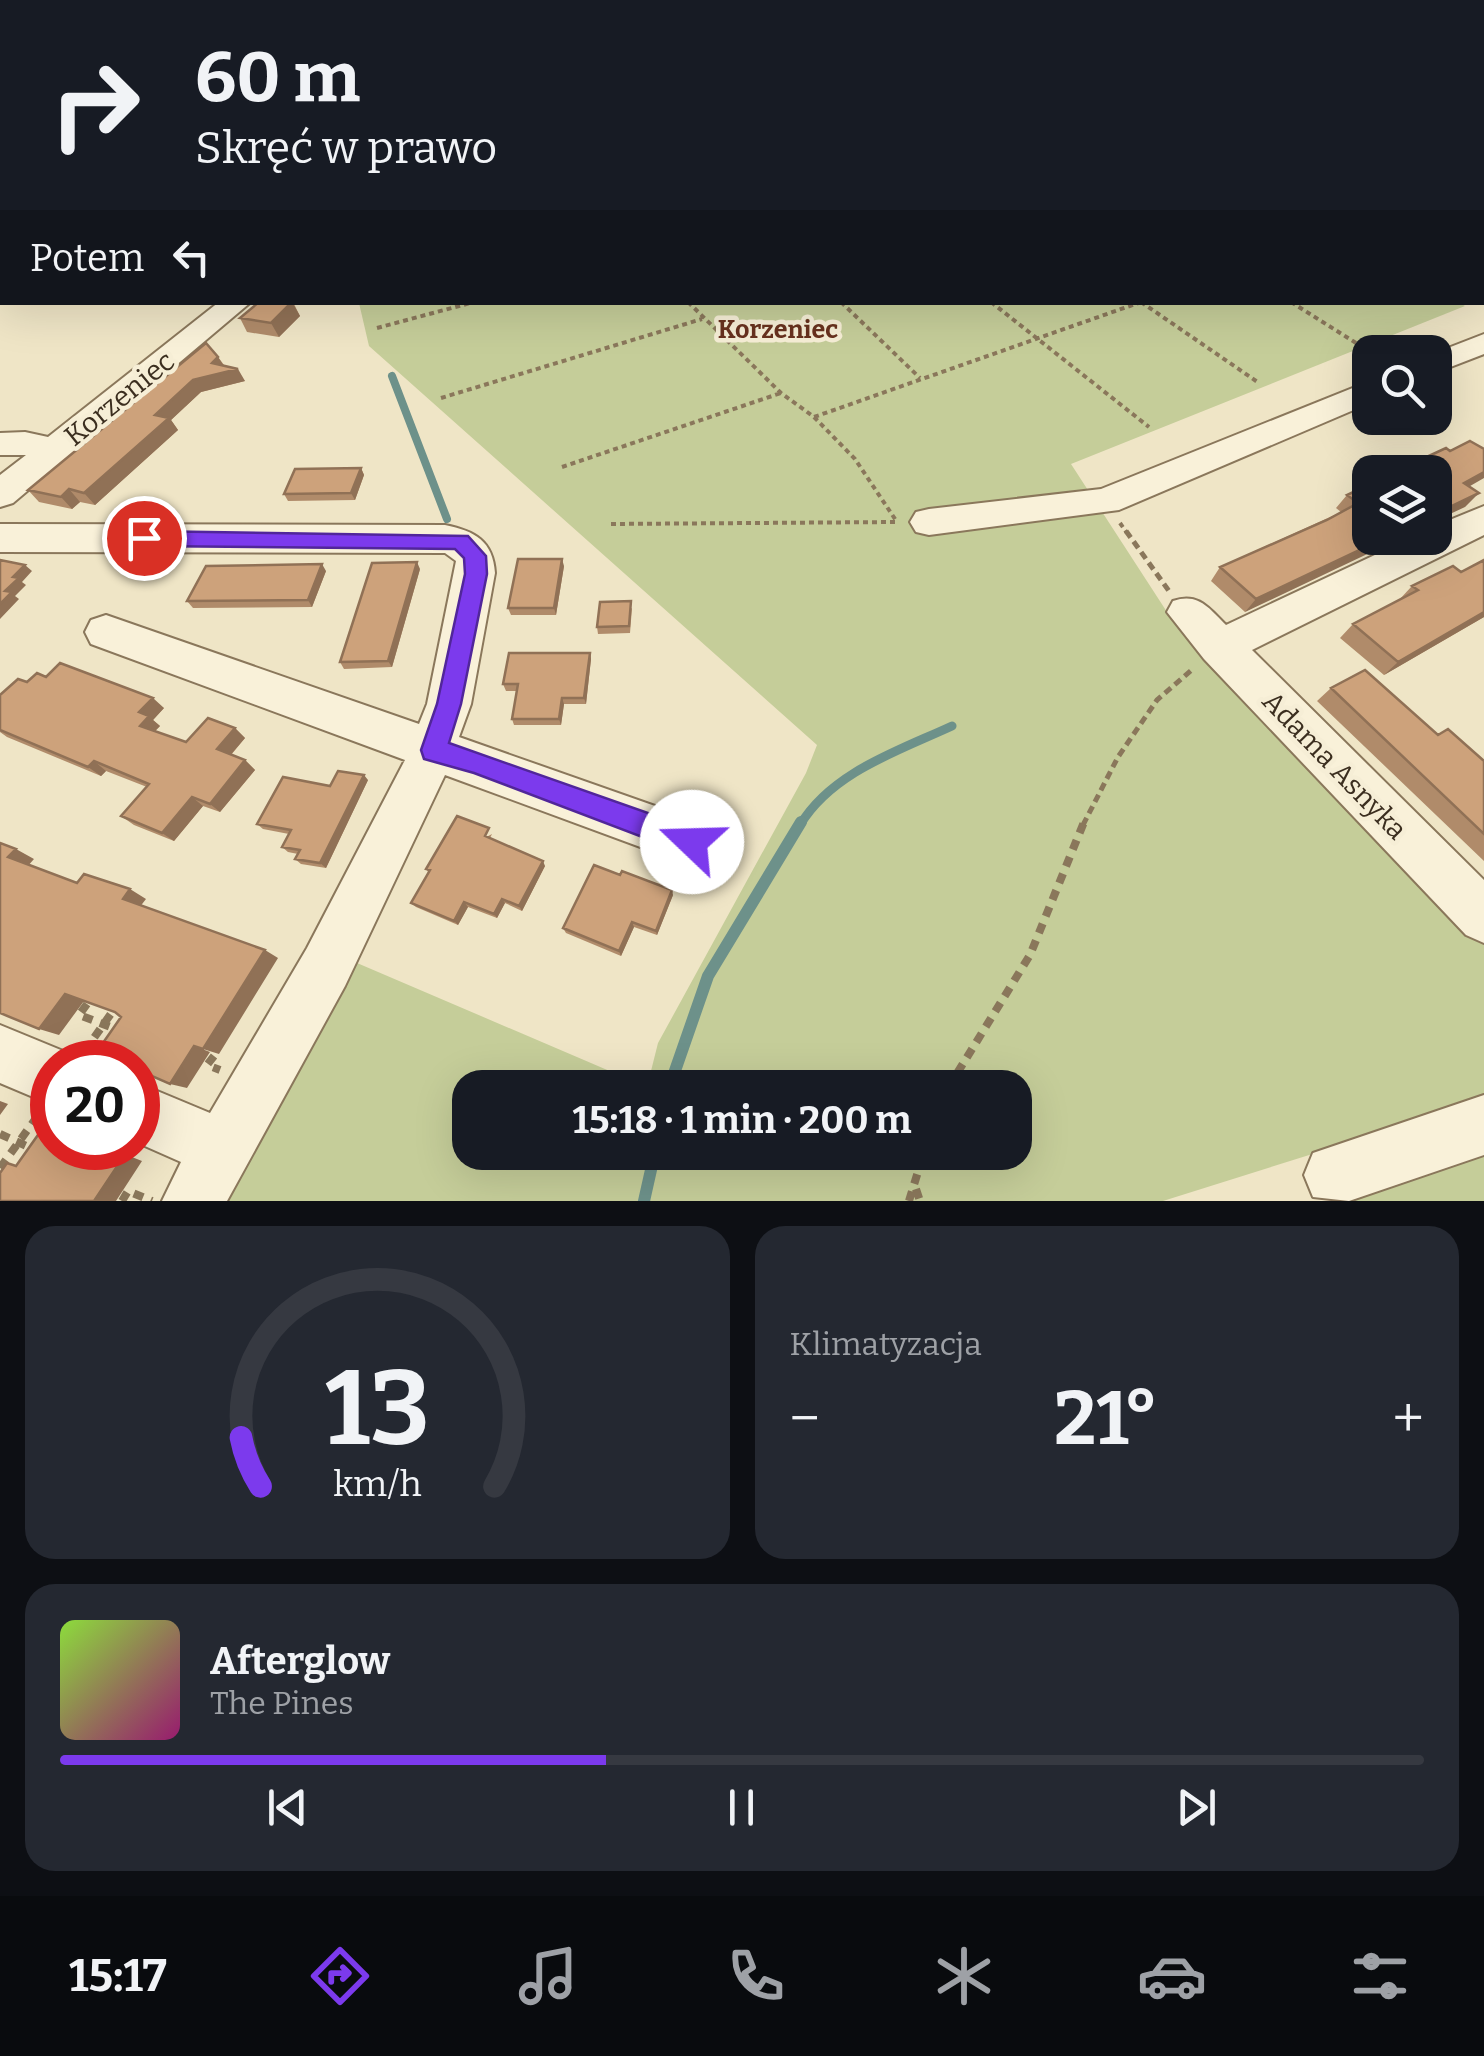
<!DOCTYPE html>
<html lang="pl">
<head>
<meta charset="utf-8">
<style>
	:root { --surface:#171b24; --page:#242831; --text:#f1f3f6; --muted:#9ea1a6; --line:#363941; --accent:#7c3aed }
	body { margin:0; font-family:Bitter,serif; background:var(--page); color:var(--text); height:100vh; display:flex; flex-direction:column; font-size:38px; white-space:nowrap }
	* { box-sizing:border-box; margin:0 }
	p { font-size:32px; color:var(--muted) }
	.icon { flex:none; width:55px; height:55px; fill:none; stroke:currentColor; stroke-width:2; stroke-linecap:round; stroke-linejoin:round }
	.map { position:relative; height:1201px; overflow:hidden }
	.drawer { display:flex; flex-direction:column; gap:25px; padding:25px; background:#0d0f14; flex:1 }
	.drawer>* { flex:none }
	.banner { position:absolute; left:0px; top:0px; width:1485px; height:305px; box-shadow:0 10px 40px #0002; background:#171b24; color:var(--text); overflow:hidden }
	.buttons { position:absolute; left:1352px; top:335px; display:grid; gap:20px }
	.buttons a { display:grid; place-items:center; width:100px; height:100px; border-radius:20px; background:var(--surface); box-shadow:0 10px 40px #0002; font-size:50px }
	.speed { position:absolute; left:30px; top:1040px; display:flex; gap:20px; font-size:50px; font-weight:700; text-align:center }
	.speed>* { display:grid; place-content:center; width:130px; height:130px; border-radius:50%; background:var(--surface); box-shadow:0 10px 40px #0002; line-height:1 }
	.speed .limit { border:15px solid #d22; background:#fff; color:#111 }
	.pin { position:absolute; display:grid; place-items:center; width:85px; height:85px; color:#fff; margin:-42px; border:5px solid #fff; border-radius:50%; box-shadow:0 2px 10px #0007 }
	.me { position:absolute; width:110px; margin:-55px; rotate:291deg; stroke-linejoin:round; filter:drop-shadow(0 0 8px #0008) }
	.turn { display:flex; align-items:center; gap:35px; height:210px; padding:0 30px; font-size:45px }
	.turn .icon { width:130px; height:130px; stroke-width:2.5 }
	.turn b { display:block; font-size:70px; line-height:85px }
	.then { display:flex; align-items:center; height:95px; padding:0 30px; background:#0003; gap:20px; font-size:38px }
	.big { font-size:75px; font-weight:700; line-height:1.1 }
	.drawer .card { flex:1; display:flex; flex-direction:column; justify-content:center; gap:15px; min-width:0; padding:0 35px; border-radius:30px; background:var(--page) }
	.drawer .dial { align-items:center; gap:0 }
	.dial svg { height:260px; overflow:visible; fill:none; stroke:var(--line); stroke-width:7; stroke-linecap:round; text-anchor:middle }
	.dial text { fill:var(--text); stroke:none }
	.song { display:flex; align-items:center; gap:30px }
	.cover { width:120px; height:120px; border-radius:15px; background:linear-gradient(135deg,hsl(90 70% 55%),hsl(320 70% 35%)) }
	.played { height:10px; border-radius:5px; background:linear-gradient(90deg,var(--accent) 40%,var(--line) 40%) }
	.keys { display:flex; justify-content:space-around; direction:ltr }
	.heat { display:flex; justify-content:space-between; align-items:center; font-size:55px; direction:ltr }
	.drawer .tiles { flex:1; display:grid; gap:25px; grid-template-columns:1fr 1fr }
	.card:last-child { grid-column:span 2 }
	.trip { position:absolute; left:452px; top:1070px; width:580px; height:100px; border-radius:30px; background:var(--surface); box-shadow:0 10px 40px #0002; font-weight:700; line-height:100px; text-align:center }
	.dock { display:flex; height:160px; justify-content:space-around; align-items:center; background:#090b0e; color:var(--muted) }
	.dock .icon { width:70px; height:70px }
	.dock .on { color:var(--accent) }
	.dock b { font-size:45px; color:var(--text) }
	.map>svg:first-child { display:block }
</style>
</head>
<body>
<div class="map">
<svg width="1484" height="1201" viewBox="0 0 1484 1201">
	<rect width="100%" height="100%" fill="#efe5c6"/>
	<path fill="#c5cd99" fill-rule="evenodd" d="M0,0h505l-503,2 -2,163z
		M1458,302l7,4 -394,158 96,148 317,333v256h-135l-27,-50 -159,50h-945l125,-244 304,130 11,-44 148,-270 11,-28 -448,-399 -10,-43zM470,1088h545v64h-545z"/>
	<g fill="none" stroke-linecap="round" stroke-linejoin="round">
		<path stroke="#6d918a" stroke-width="4" d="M360,2l8,-2"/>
		<path stroke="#6d918a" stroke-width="8" d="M392,376l55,143"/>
		<path stroke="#6d918a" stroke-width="9" d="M800,825c32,-53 98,-74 152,-99"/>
		<path stroke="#6d918a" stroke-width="12" d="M669,1088l39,-112 93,-154
			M644,1201l11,-49"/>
		<path fill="#a7c2bc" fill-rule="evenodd" d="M0,35h2v14h-2z"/>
		<g stroke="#8a775b" stroke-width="4">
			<path id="minor" d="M1482,77h2v12h-2z
				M1482,283h2v17h-2z
				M219,302h32l-238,201 -13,4v-32l26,-20h-26v-22l25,-1 23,5z
				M1484,334v20l-49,19v-20z
				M1370,381v22l-251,107 -190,25 -13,-3 -6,-10 6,-10 13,-3 172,-20z
				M1484,506v29l-232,115 232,230v63l-18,-8 -262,-276 -37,-47 6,-11c25,-9 36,7 53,24l185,-87h24v-12z
				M0,524l445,1c30,6 48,16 50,48l-24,131 -12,33 250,88 8,17 -8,17 -17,7 -247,-91 -100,211 -118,215h-65l19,-39 -43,-19v-60l72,30 97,-165 98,-188 -314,-116 -6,-12 6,-12 15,-5 313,109 8,-20 29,-143 -11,-8 -445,-1z
				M0,1025l73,30 2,7h-23v43l-52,-22z
				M1484,1095v60l-135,46 -36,-4 -9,-22 9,-22z"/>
		</g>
		<path stroke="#8a775b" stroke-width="2.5" stroke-dasharray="4 2.5" stroke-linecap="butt" d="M20,2l10,-2
			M241,2l13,-2
			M495,2l6,-2"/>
		<path stroke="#8a775b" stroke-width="4" stroke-dasharray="5 4" stroke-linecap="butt" d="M688,302l93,91 33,24 327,-115
			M841,302l79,76
			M991,302l158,125
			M1141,302l118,81
			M1291,302l65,41
			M377,328l97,-26
			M441,398l261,-79
			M814,417l41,42 42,63
			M562,467l219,-74
			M1120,523l7,10
			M611,524l287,-2"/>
		<path stroke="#8a775b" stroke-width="5" stroke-dasharray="8 5" stroke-linecap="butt" d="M1126,531l43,60
			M1083,825l35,-68 39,-57 37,-32"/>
		<path stroke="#8a775b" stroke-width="8" stroke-dasharray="10 8" stroke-linecap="butt" d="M87,1004l-8,11 37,14
			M84,1052l31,-44
			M214,1056l-7,9 13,5
			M948,1088l82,-133 54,-133
			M0,1134l35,16
			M0,1168l39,-54
			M916,1189l4,12
			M122,1201l6,-10 24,10
			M909,1201l15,-49"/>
		<use href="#minor" fill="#f9f1d9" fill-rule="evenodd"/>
	</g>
	<path fill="#b08b6a" d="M1009,0h82l-3,2h-65z
		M1126,0h358v45h-2v-43h-342z
		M259,302h34l7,14 -21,21 -32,-5 -7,-14z
		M218,357l6,8 21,16 -44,11 -30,28 7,10 -83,75 -15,-3 -8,7 -33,-7 -11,-12z
		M361,468l3,7 -9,25 -67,1 -4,-7z
		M1370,484v54l-125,74 -34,-31 9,-14 121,-55 -5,-4 11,-13z
		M1484,560v57l-100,58 -44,-37 13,-14 46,-24 13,-14 49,-14z
		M564,566l-8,49h-45l-3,-7z
		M420,569l-28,98 -48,2 -4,-7z
		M326,571l-14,36 -119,1 -6,-7z
		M632,608l-2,25 -32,1 -1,-7z
		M590,653l1,6 -5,45h-22l-3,21h-47l-2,-6 5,-28h-11l-3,-7z
		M46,677l118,31 -11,12 7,6 -5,5 31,11 49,-14 10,10 -14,17 14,5 10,10 -35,42 -17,-6 -29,35 -40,-16 -13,-9 26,-29 -41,-16 -5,5 -94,-39 -7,-5v-37l27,-13z
		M1331,688l107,47 46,26v100l-167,-160z
		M368,780l-42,88 -25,-4 -6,-5 3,-5 -10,-2 -6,-5 7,-13 -26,-5 -6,-5 73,-38z
		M492,834l-2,4 55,28 -23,45 -17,-8 -8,15 -29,-11 -10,18 -42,-18 -5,-4 18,-30 -3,-4z
		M673,895l-16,40 -23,-8 -13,29 -55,-23 -3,-5z"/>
	<path fill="#907156" d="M292,302l8,14 -21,21 -8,-14z
		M218,357l8,12h12l7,12 -44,11 -30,28 7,10 -83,75 -11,-12 71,-78z
		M361,468l3,7 -9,25 -4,-7z
		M1484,472v6l-33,19 13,-14z
		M69,489l11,13 -8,7 -11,-12z
		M1479,493l-14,14 -30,14v-7z
		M1385,538h16l-156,74 11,-13z
		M562,559l2,7 -8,49 -2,-7z
		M417,562l3,7 -28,98 -4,-6z
		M322,564l4,7 -14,36 -4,-7z
		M25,565l7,6 -10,11 4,3 -11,11 4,3 -19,20v-15l13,-27z
		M1484,612v5l-100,58 14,-13z
		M590,653l1,6 -5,45 -2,-6z
		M153,698l11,10 -11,12 7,6 -9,9 -11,-9 -1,-14z
		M562,698l2,6 -3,21 -2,-6z
		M235,728l10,10 -18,21 -10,-10z
		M245,760l10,10 -35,42 -10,-8z
		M94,761l12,10 -5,5 -13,-9z
		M364,775l4,5 -42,88 -6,-5z
		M192,797l11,9 -29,35 -12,-8z
		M16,849l18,10 -7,8 -19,-10z
		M543,861l2,5 -23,45 -3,-5z
		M130,889l16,10 -7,9 -16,-9z
		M672,890l1,5 -16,40 -1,-4z
		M502,899l3,4 -8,15 -3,-4z
		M464,902l4,5 -10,18 -4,-4z
		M632,922l2,5 -13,29 -2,-5z
		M265,950l13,8 -59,96 -16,-5z
		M65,994l19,7 -25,34 -20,-6z
		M194,1046l16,6 -23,36 -17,-4z
		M0,1101l8,3 -8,11z
		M96,1148h13l33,13 -26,40h-22z"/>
	<path fill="#cda27b" stroke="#907156" stroke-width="2.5" d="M595,0h407l5,2h-425z
		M1143,0h114l-3,2h-113z
		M1302,0h182v34l-2,-1v-31h-167z
		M1482,109l2,1v120h-2z
		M259,302h33l-21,21 -31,-5z
		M206,343l12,14 -6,6 26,6 -45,11 -38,35 14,3 -85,75 -15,-4 -8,8 -33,-7z
		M1470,441l14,8v23l-20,11 15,10 -44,21v-42h-41l52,-24 4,3z
		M361,468l-10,25 -67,1 11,-25z
		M1370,484v54h15l-129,61 -36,-32 107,-47 31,-17 -11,-8z
		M518,559h44l-8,49h-46z
		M0,560l25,5 -12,12 6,1 -14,13 7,1 -12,12z
		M1484,560v52l-86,50 -45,-38 65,-34 -6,-4 41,-20 8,6z
		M417,562l-29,99 -48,1 32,-99z
		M322,564l-14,36 -121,1 19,-35z
		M631,601l-2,25 -32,1 3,-25z
		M509,653h81l-6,45h-22l-3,21h-47l6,-35h-15z
		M60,663l93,35 -14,14 10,4 -9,10 46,16 22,-24 27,10 -18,21 28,11 -35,44 -18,-7 -30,36 -41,-17 28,-32 -55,-23 -6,6 -88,-37v-35l18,-16 9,3 10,-9 9,4z
		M1365,670l73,65 10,-6 36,32v73l-153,-146z
		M338,771l26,4 -44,88 -25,-4 5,-9 -18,-3 9,-17 -34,-6 26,-47 47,9z
		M457,816l32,12 -4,8 58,25 -24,45 -17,-7 -8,15 -30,-12 -10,19 -43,-18 19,-33 -4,-1z
		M0,843l16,6 -8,8 69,26 7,-9 46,15 -7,10 142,51 -62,99 -9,-3 -24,38 -32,-14v-8h-19l-23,-9 25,-36 -6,-5 -50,-18 -26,35 -39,-16z
		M594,865l26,10 2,-4 50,19 -16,41 -24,-9 -13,29 -56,-23z
		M45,1125l7,4v19h44l26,11 -28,42h-94v-28l7,-10 9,3z"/>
	<path fill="#7c3aed" stroke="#51269a" stroke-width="2.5" d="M144,531l324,5 18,20 1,18 -26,130 -12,39 253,89 4,10 -4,10 -10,4 -218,-83 -50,-14 -3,-9 16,-46 28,-130 -1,-16 -9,-9 -311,-3 -10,-8z"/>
	<g text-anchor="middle" stroke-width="9" stroke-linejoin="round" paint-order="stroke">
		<g font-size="25" font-weight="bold" fill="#68311e" stroke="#f6eed6">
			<text x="778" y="338">Korzeniec</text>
		</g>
		<g font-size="28" fill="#3b2e1f" stroke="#f6eed6">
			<text transform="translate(119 398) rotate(-39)" y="10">Korzeniec</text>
			<text transform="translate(1335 765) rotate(46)" y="10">Adama Asnyka</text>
		</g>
	</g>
</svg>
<div class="buttons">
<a><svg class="icon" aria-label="search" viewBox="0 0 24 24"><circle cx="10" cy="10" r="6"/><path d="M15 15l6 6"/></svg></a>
<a><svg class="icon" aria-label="layers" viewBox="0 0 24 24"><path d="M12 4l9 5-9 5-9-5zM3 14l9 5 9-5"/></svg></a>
</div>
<div class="speed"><div class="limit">20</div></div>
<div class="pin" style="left:144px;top:538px;background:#d93025"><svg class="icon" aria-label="arrive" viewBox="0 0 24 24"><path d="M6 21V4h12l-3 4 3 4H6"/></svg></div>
<svg class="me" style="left:692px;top:842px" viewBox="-20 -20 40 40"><circle r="19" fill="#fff"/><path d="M0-13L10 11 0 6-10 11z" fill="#7c3aed"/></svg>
<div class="trip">15:18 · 1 min · 200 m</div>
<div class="banner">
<div class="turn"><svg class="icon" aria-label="right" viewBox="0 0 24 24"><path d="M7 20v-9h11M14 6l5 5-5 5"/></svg><div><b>60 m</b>Skręć w prawo</div></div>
<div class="then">Potem<svg class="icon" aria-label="left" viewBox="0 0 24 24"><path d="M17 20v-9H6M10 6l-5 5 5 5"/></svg></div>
</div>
</div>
<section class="drawer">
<div class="tiles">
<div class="card dial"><svg viewBox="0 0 100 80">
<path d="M14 69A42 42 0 1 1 86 69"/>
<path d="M14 69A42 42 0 0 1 8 54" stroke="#7c3aed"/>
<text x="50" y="56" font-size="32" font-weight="700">13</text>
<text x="50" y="72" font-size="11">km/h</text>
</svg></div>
<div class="card"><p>Klimatyzacja</p>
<div class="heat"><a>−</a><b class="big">21°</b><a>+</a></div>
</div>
<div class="card">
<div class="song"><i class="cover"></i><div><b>Afterglow</b><p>The Pines</p></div></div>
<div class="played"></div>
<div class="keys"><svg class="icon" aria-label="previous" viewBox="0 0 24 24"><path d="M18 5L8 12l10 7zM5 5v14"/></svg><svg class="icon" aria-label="pause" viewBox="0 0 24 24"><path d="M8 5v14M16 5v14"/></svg><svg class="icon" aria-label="next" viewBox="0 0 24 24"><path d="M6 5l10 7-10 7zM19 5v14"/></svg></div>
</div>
</div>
</section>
<nav class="dock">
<b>15:17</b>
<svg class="icon on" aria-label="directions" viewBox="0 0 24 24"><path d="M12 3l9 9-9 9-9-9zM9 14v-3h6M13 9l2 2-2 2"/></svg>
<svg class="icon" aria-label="music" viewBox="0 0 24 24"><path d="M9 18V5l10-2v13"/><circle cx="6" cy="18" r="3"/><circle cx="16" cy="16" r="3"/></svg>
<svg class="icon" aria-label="phone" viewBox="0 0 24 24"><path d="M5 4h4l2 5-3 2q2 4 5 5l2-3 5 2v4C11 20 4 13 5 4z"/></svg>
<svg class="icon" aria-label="climate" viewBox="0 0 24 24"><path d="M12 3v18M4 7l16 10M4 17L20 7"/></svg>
<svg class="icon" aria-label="car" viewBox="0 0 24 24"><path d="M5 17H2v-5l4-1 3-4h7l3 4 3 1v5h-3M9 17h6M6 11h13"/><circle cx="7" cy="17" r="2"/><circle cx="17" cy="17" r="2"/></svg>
<svg class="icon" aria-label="filters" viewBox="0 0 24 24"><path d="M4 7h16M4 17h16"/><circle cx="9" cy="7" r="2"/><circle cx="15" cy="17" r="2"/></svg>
</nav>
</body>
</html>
